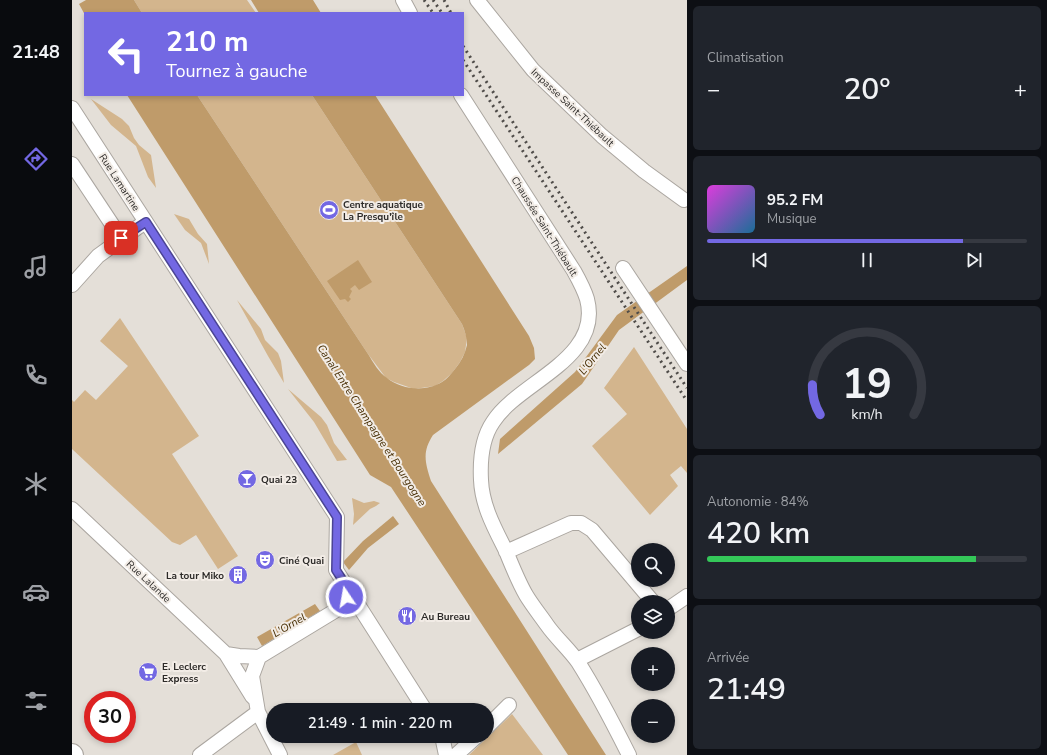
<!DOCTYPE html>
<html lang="fr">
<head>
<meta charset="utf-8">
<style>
	:root { --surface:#171b24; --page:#20242c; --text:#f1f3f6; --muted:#9ea1a6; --line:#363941; --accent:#7368e3 }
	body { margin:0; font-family:"Nunito Sans",sans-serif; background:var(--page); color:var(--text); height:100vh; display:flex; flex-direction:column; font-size:15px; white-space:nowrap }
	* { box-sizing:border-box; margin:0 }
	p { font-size:13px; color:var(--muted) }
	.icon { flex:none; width:22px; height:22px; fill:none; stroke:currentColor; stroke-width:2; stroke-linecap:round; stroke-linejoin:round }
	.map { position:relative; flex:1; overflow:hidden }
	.sheet { display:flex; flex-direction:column; gap:6px; padding:6px; background:#0d0f14; width:360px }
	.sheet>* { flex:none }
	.banner { position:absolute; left:12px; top:12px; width:380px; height:84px; border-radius:0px; box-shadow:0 2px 6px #0003; background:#7368e3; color:#fff; overflow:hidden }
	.buttons { position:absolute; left:559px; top:543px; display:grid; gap:8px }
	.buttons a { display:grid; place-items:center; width:44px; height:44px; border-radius:50%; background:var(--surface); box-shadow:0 2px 6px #0003; font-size:20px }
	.speed { position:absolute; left:12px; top:691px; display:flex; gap:8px; font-size:20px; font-weight:700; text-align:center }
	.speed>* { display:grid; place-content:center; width:52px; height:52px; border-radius:50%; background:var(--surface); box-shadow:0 2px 6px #0003; line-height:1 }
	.speed .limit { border:6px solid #d22; background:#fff; color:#111 }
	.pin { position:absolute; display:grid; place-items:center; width:34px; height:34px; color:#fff; margin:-17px; border-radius:8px; box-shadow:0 2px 6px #0006 }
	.me { position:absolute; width:44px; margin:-22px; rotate:348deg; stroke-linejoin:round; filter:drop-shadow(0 0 3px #0008) }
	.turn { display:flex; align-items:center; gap:14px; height:84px; padding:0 16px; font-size:18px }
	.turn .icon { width:52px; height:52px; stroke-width:2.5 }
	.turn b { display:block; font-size:28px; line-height:34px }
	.big { font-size:30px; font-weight:600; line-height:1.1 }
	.sheet .widget { flex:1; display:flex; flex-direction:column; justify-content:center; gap:6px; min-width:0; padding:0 14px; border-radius:6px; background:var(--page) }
	.sheet .dial { align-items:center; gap:0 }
	.dial svg { height:104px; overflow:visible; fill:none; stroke:var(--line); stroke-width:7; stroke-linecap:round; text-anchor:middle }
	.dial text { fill:var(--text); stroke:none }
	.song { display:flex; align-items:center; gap:12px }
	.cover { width:48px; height:48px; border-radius:6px; background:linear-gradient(135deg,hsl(300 70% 55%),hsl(200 70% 35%)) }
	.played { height:4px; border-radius:2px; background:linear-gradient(90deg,var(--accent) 80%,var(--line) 80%) }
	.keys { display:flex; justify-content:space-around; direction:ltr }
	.heat { display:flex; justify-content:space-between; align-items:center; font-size:22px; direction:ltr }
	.charge { height:6px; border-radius:3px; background:linear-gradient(90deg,#34c759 84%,var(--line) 0) }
	.trip { position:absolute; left:194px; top:703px; width:228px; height:40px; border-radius:20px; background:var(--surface); box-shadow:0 2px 6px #0003; font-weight:600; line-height:40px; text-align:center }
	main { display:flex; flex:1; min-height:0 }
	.tab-bar { display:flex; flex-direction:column; width:72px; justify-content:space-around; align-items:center; background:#090b0e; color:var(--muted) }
	.tab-bar .icon { width:28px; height:28px }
	.tab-bar .current { color:var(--accent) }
	.tab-bar b { font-size:18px; color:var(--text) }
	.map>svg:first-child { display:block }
</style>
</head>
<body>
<main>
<nav class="tab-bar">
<b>21:48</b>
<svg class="icon current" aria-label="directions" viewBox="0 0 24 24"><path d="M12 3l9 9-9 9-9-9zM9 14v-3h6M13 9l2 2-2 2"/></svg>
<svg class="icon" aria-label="music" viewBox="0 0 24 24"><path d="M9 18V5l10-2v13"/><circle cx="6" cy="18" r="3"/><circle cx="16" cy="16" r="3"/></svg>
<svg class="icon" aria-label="phone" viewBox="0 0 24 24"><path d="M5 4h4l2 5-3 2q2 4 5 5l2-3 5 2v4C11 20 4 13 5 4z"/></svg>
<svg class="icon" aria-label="climate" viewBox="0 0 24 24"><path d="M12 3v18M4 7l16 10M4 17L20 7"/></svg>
<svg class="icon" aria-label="car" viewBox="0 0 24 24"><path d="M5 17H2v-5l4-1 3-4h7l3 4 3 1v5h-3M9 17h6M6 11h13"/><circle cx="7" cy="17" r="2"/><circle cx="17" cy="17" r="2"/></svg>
<svg class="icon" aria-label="filters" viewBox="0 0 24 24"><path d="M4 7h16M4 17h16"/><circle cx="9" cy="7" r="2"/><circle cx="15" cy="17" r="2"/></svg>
</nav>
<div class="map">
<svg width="615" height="755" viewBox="0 0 615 755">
	<rect width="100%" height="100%" fill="#e4dfd8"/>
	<path fill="#d3b58d" d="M62,0h113l9,13h-114z
		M125,95h115l150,229 5,14 -2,14 -5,10 -8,11 -9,8 -8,5 -21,3 -20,-7 -8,-4 -18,-24z
		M19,99l31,20 7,7 5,12 5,7 12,10 5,33 -8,-11 -12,-31 -25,-21z
		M102,214l15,5 9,15 9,10 2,20 -8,-21 -16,-13z
		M165,300l24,29 4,11 13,13 3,8 3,22 -16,-27z
		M48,318l79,118 -27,18 66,102 -20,13 -22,-34 -16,10 -8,-3 -100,-93v-49l2,2 11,-12 11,10 32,-34 -28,-25z
		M562,347l53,82v44l-6,-7 -11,9 8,11 -28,29 -58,-69 35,-32 -23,-26z
		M216,389l33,28 6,8 7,18 13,17 -10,1 -23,-39z
		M280,498l12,5 10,-2 6,2 -4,3 -6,3 -17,16 1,-11z
		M440,714l31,41h-74z
		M284,742l6,13h-29z"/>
	<path fill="#bf9b6a" d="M14,0h48l8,13h-57v2l-6,-11z
		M179,0h62l8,13h-62z
		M55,95h70l171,259c5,8 11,19 19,24 15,12 39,14 55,4 5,-3 9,-8 13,-13 6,-7 10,-15 12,-24 0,-7 -2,-14 -5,-21l-150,-229h63l154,241 5,12 1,11 -6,6 -96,70c-11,17 -8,27 -2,46l175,274h-38l-177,-268 -21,-12z
		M286,260l14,22 -13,8 -4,-5 -5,4 2,2 -3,6 2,2 -3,3 -3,-3 -5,1 -13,-19z
		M615,266v14l-68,50 -37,54 -84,70 2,-15 75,-67 42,-57z
		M321,516l6,8 -31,24 -19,22 -6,-8 20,-21z
		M243,604l5,7 -58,35 -5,-9z"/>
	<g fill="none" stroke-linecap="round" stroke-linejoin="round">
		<g stroke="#aba6a0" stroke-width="16">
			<path id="minor" d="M331,0l7,13
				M405,0l56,70 69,66 42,35 40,29
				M389,95l113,176c5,9 10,18 13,28 16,60 -69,83 -94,123 -11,16 -13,39 -12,58 1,26 14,49 25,71 6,15 12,30 20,44 6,10 14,20 21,30 9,13 22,24 31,37 19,30 35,61 51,93
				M0,108l265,409 -1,53 89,140
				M0,164l49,74
				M551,268l64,96
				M0,285l26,-29 47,-34
				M0,509l154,145 26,42 4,4
				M434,552l65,-29h10l11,7 61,72
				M596,609l19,-13
				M154,654l13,2 20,1
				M505,660l61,-31
				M186,712l22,43
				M415,727l22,-22
				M370,736l4,19
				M128,755l58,-43 -6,-36 7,-19 79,-48 8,-12 1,-10
				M384,755l21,-19"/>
		</g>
		<g stroke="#aba6a0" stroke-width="22">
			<path id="secondary" d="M0,754l1,1"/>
		</g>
		<use href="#minor" stroke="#fff" stroke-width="14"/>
		<use href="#secondary" stroke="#fff" stroke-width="20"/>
		<path stroke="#4f4c49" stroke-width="3" stroke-dasharray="2 4" stroke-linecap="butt" d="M352,0l9,13
			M361,0l9,13
			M372,0l7,13
			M391,46l224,342
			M391,60l224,341"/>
	</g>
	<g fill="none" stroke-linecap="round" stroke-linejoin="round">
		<g stroke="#4b4494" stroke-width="10">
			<path id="route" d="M49,238l25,-16 191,295 -1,53 11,17 -1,10"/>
		</g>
		<use href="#route" stroke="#7368e3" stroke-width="7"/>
	</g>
	<defs>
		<g id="stadium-disc" transform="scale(1)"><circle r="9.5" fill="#7368e3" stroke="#f2ece6"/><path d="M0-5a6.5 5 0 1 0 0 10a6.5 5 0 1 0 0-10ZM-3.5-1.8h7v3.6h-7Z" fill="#fff"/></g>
		<g id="bar-disc" transform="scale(1)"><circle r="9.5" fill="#7368e3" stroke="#f2ece6"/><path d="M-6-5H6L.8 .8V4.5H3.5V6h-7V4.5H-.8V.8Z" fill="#fff"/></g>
		<g id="theatre-disc" transform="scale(1)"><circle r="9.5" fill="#7368e3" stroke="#f2ece6"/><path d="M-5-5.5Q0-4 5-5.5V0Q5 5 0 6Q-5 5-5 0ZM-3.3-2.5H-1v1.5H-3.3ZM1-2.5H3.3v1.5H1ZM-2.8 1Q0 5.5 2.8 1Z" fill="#fff"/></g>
		<g id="building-disc" transform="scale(1)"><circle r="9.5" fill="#7368e3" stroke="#f2ece6"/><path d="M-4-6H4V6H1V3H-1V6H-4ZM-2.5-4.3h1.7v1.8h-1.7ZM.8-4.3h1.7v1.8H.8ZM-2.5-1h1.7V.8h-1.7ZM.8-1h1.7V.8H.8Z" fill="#fff"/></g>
		<g id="restaurant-disc" transform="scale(1)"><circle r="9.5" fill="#7368e3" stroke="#f2ece6"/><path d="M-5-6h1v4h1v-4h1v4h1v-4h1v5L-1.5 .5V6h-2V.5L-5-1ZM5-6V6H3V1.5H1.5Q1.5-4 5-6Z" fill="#fff"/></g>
		<g id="supermarket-disc" transform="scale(1)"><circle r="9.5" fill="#7368e3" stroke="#f2ece6"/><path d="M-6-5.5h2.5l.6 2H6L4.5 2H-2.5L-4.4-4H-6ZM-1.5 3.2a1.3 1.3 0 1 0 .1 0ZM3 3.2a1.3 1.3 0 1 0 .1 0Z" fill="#fff"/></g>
	</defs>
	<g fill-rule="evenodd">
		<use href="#stadium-disc" x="257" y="210"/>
		<use href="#bar-disc" x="175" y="479"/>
		<use href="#theatre-disc" x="193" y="560"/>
		<use href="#building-disc" x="166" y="575"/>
		<use href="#restaurant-disc" x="335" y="616"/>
		<use href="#supermarket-disc" x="76" y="672"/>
	</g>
	<g text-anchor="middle" stroke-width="4" stroke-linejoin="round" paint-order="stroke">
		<g font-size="10" fill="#2d2b29" stroke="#f2ece6">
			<text transform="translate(501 107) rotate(43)" y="4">Impasse Saint-Thiébault</text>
			<text transform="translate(48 182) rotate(57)" y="4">Rue Lamartine</text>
			<text transform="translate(473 226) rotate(58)" y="4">Chaussée Saint-Thiébault</text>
			<text transform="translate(77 581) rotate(43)" y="4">Rue Lalande</text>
		</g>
		<g font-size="10" font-weight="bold" fill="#2d2b29" stroke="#f2ece6" text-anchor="start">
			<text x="271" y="208">Centre aquatique<tspan x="271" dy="12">La Presqu'île</tspan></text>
			<text x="189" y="483">Quai 23</text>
			<text x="207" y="564">Ciné Quai</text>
			<text x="152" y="579" text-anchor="end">La tour Miko</text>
			<text x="349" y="620">Au Bureau</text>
			<text x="90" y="670">E. Leclerc<tspan x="90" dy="12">Express</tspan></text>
		</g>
		<g font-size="11" font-style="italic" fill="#472e04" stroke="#f2ece6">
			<text transform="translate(520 359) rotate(-51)" y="4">L'Ornel</text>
			<text transform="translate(300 425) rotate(57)" y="4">Canal Entre Champagne et Bourgogne</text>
			<text transform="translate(217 625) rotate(-30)" y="4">L'Ornel</text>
		</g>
	</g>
</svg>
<div class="buttons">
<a><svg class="icon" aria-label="search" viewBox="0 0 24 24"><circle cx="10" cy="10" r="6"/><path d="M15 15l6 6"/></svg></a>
<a><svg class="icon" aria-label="layers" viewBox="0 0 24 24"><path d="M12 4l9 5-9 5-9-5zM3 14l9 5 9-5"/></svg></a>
<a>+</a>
<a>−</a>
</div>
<div class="speed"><div class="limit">30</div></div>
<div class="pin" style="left:49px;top:238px;background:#d93025"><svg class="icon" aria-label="arrive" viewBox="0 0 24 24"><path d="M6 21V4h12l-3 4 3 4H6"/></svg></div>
<svg class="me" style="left:274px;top:597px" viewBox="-20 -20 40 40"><circle r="17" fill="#7368e3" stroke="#fff" stroke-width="3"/><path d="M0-11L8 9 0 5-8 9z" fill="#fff"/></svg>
<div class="trip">21:49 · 1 min · 220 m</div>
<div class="banner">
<div class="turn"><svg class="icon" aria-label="left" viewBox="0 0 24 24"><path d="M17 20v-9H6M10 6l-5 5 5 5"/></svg><div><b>210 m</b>Tournez à gauche</div></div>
</div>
</div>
<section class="sheet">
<div class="widget"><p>Climatisation</p>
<div class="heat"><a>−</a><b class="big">20°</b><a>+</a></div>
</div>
<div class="widget">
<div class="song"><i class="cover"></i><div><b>95.2 FM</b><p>Musique</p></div></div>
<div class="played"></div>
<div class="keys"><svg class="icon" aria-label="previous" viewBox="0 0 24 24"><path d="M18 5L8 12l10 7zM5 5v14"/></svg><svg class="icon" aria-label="pause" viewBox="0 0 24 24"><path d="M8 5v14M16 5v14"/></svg><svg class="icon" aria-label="next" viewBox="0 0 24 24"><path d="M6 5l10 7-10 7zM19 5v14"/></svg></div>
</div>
<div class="widget dial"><svg viewBox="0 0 100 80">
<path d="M14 69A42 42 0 1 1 86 69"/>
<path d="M14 69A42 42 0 0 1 8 46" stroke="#7368e3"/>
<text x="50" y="56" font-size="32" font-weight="700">19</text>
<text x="50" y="72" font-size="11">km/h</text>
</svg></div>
<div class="widget"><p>Autonomie · 84%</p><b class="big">420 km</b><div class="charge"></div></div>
<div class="widget"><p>Arrivée</p><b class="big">21:49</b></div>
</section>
</main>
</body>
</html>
